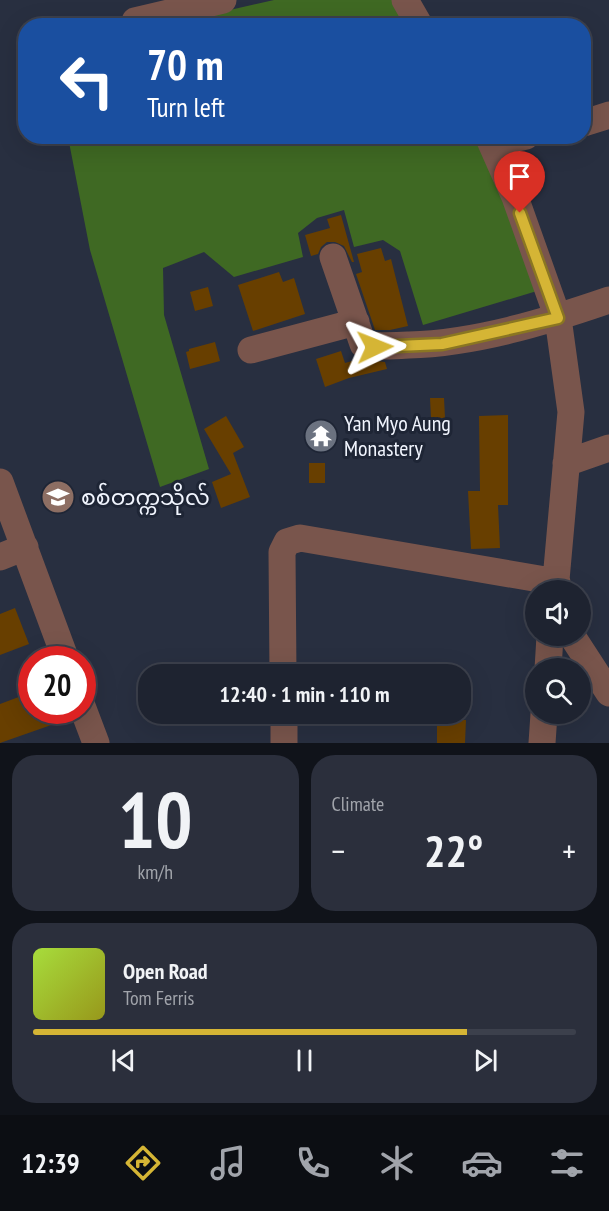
<!DOCTYPE html>
<html lang="en">
<head>
<meta charset="utf-8">
<style>
	:root { --surface:#1e2330; --page:#2b2f3c; --text:#f1f3f6; --muted:#a1a4ab; --line:#3c404c; --accent:#d5b535 }
	body { margin:0; font-family:"PT Sans Narrow","Noto Sans Myanmar",sans-serif; background:var(--page); color:var(--text); height:100vh; display:flex; flex-direction:column; font-size:22px; white-space:nowrap }
	* { box-sizing:border-box; margin:0 }
	p { font-size:20px; color:var(--muted) }
	.icon { flex:none; width:33px; height:33px; fill:none; stroke:currentColor; stroke-width:2; stroke-linecap:round; stroke-linejoin:round }
	.map { position:relative; height:743px; overflow:hidden }
	.sheet { display:flex; flex-direction:column; gap:12px; padding:12px; background:#10131a; flex:1 }
	.sheet>* { flex:none }
	.banner { position:absolute; left:18px; top:18px; width:573px; height:126px; border-radius:24px; box-shadow:0 6px 24px #0002,0 0 0 2px var(--line); background:#1a4fa0; color:#fff; overflow:hidden }
	.buttons { position:absolute; left:525px; top:580px; display:grid; gap:12px }
	.buttons a { display:grid; place-items:center; width:66px; height:66px; border-radius:50%; background:var(--surface); box-shadow:0 6px 24px #0002,0 0 0 2px var(--line); font-size:30px }
	.speed { position:absolute; left:18px; top:646px; display:flex; gap:12px; font-size:30px; font-weight:700; text-align:center }
	.speed>* { display:grid; place-content:center; width:78px; height:78px; border-radius:50%; background:var(--surface); box-shadow:0 6px 24px #0002,0 0 0 2px var(--line); line-height:1 }
	.speed .limit { border:9px solid #d22; background:#fff; color:#111 }
	.pin { position:absolute; display:grid; place-items:center; width:51px; height:51px; color:#fff; margin:-62px -26px; border-radius:50% 50% 50% 0; rotate:-45deg; box-shadow:0 0 6px #0007 }
	.pin .icon { rotate:45deg }
	.me { position:absolute; width:66px; margin:-33px; rotate:88deg; stroke-linejoin:round; filter:drop-shadow(0 0 4px #0008) }
	.turn { display:flex; align-items:center; gap:21px; height:126px; padding:0 30px; font-size:27px }
	.turn .icon { width:78px; height:78px; stroke-width:2.5 }
	.turn b { display:block; font-size:42px; line-height:51px }
	.big { font-size:45px; font-weight:600; line-height:1.1 }
	.sheet .card { flex:1; display:flex; flex-direction:column; justify-content:center; gap:9px; min-width:0; padding:0 21px; border-radius:24px; background:var(--page) }
	.sheet .dial { align-items:center; gap:0 }
	.dial b { font-size:78px; line-height:1 }
	.song { display:flex; align-items:center; gap:18px }
	.cover { width:72px; height:72px; border-radius:9px; background:linear-gradient(135deg,hsl(80 70% 55%),hsl(60 70% 35%)) }
	.played { height:6px; border-radius:3px; background:linear-gradient(90deg,var(--accent) 80%,var(--line) 80%) }
	.keys { display:flex; justify-content:space-around; direction:ltr }
	.heat { display:flex; justify-content:space-between; align-items:center; font-size:33px; direction:ltr }
	.sheet .tiles { flex:1; display:grid; gap:12px; grid-template-columns:1fr 1fr }
	.card:last-child { grid-column:span 2 }
	.trip { position:absolute; left:138px; top:664px; width:333px; height:60px; border-radius:24px; background:var(--surface); box-shadow:0 6px 24px #0002,0 0 0 2px var(--line); font-weight:600; line-height:60px; text-align:center }
	.menu { display:flex; height:96px; justify-content:space-around; align-items:center; background:#0c0e13; color:var(--muted) }
	.menu .icon { width:42px; height:42px }
	.menu .on { color:var(--accent) }
	.menu b { font-size:27px; color:var(--text) }
	.map>svg:first-child { display:block }
</style>
</head>
<body>
<div class="map">
<svg width="609" height="743" viewBox="0 0 609 743">
	<rect width="100%" height="100%" fill="#282f40"/>
	<path fill="#3f6923" d="M274,0h120l15,26h-249z
		M68,137h406l30,64 33,90 -114,34 -23,-74 -17,-11 -29,7 -10,-37 -27,8 -19,15 5,24 -69,20 -30,-25 -41,16 1,47 45,154 -49,18 -70,-237z"/>
	<path fill="#683f00" d="M341,215l13,47h-2l-8,-16 -9,-4h-8l-6,5 -3,7 -7,2 -6,-21 25,-7 -3,-9z
		M381,248l4,13 6,-2 17,67 -18,4h-15l-19,-56 6,-2 -5,-18z
		M279,272l4,10 11,-4 11,36 -52,17 -15,-46z
		M208,287l5,19 -18,5 -5,-19z
		M215,342l5,19 -30,8 -4,-17 3,-1v-2z
		M341,351l4,12 14,-4 26,3 2,7 -38,9 -24,9 -9,-28z
		M430,398h14l1,20h-14z
		M508,415v90h-10l2,43 -29,1 -3,-58h12l-1,-75z
		M226,416l18,31 -11,6 17,44 -29,11 -9,-26 19,-8 -27,-45z
		M309,463h16v20h-16z
		M15,608l14,36 -29,11v-41z
		M32,692v19h21l4,12 -57,20v-39z
		M437,719l29,1 -1,23h-28z"/>
	<g fill="none" stroke-linecap="round" stroke-linejoin="round">
		<path stroke="#79554c" stroke-width="27" d="M405,0l15,26
			M135,21l88,-21
			M584,123l25,-8
			M488,136l27,61 43,121 13,94 -16,179
			M492,144l34,-8
			M333,257l30,87c15,3 30,2 46,1 67,-2 136,-23 200,-45
			M251,350l105,-28
			M566,463l43,-15
			M0,482l66,178
			M0,557l25,-10
			M572,636l37,57
			M548,669l2,-33
			M283,675l-1,-123 5,-10 13,-4 257,44
			M82,706l14,37
			M284,714v29
			M542,743l2,-29"/>
	</g>
	<g fill="none" stroke-linecap="round" stroke-linejoin="round">
		<g stroke="#8a7622" stroke-width="15">
			<path id="route" d="M375,347l67,-3 116,-26 -38,-105"/>
		</g>
		<use href="#route" stroke="#d5b535" stroke-width="10"/>
	</g>
	<defs>
		<g id="temple-disc" transform="scale(1.725)"><circle r="9.5" fill="#6b7280" stroke="#1e2535"/><path d="M0-6L5-2H3V0L6.5 2.5H4V6H1.5V3h-3V6H-4V2.5H-6.5L-3 0V-2H-5Z" fill="#fff"/></g>
		<g id="university-disc" transform="scale(1.725)"><circle r="9.5" fill="#8d6e63" stroke="#1e2535"/><path d="M0-5L7-2L0 1L-7-2ZM-4 1L0 2.5L4 1V4Q0 6-4 4Z" fill="#fff"/></g>
	</defs>
	<g fill-rule="evenodd">
		<use href="#temple-disc" x="321" y="436"/>
		<use href="#university-disc" x="58" y="497"/>
	</g>
	<g text-anchor="middle" stroke-width="6" stroke-linejoin="round" paint-order="stroke">
		<g font-size="22" fill="#f1f5fe" stroke="#1e2535" text-anchor="start">
			<text x="344" y="431">Yan Myo Aung<tspan x="344" dy="25">Monastery</tspan></text>
			<text x="81" y="505">စစ်‌တက္ကသိုလ်</text>
		</g>
	</g>
</svg>
<div class="buttons">
<a><svg class="icon" aria-label="sound" viewBox="0 0 24 24"><path d="M4 9h4l5-4v14l-5-4H4zM17 9q2 3 0 6"/></svg></a>
<a><svg class="icon" aria-label="search" viewBox="0 0 24 24"><circle cx="10" cy="10" r="6"/><path d="M15 15l6 6"/></svg></a>
</div>
<div class="speed"><div class="limit">20</div></div>
<div class="pin" style="left:520px;top:213px;background:#d93025"><svg class="icon" aria-label="arrive" viewBox="0 0 24 24"><path d="M6 21V4h12l-3 4 3 4H6"/></svg></div>
<svg class="me" style="left:375px;top:347px" viewBox="-20 -20 40 40"><path d="M0-17L14 15 0 8-14 15z" fill="#d5b535" stroke="#fff" stroke-width="4"/></svg>
<div class="trip">12:40 · 1 min · 110 m</div>
<div class="banner">
<div class="turn"><svg class="icon" aria-label="left" viewBox="0 0 24 24"><path d="M17 20v-9H6M10 6l-5 5 5 5"/></svg><div><b>70 m</b>Turn left</div></div>
</div>
</div>
<section class="sheet">
<div class="tiles">
<div class="card dial"><b>10</b><p>km/h</p></div>
<div class="card"><p>Climate</p>
<div class="heat"><a>−</a><b class="big">22°</b><a>+</a></div>
</div>
<div class="card">
<div class="song"><i class="cover"></i><div><b>Open Road</b><p>Tom Ferris</p></div></div>
<div class="played"></div>
<div class="keys"><svg class="icon" aria-label="previous" viewBox="0 0 24 24"><path d="M18 5L8 12l10 7zM5 5v14"/></svg><svg class="icon" aria-label="pause" viewBox="0 0 24 24"><path d="M8 5v14M16 5v14"/></svg><svg class="icon" aria-label="next" viewBox="0 0 24 24"><path d="M6 5l10 7-10 7zM19 5v14"/></svg></div>
</div>
</div>
</section>
<nav class="menu">
<b>12:39</b>
<svg class="icon on" aria-label="directions" viewBox="0 0 24 24"><path d="M12 3l9 9-9 9-9-9zM9 14v-3h6M13 9l2 2-2 2"/></svg>
<svg class="icon" aria-label="music" viewBox="0 0 24 24"><path d="M9 18V5l10-2v13"/><circle cx="6" cy="18" r="3"/><circle cx="16" cy="16" r="3"/></svg>
<svg class="icon" aria-label="phone" viewBox="0 0 24 24"><path d="M5 4h4l2 5-3 2q2 4 5 5l2-3 5 2v4C11 20 4 13 5 4z"/></svg>
<svg class="icon" aria-label="climate" viewBox="0 0 24 24"><path d="M12 3v18M4 7l16 10M4 17L20 7"/></svg>
<svg class="icon" aria-label="car" viewBox="0 0 24 24"><path d="M5 17H2v-5l4-1 3-4h7l3 4 3 1v5h-3M9 17h6M6 11h13"/><circle cx="7" cy="17" r="2"/><circle cx="17" cy="17" r="2"/></svg>
<svg class="icon" aria-label="filters" viewBox="0 0 24 24"><path d="M4 7h16M4 17h16"/><circle cx="9" cy="7" r="2"/><circle cx="15" cy="17" r="2"/></svg>
</nav>
</body>
</html>
